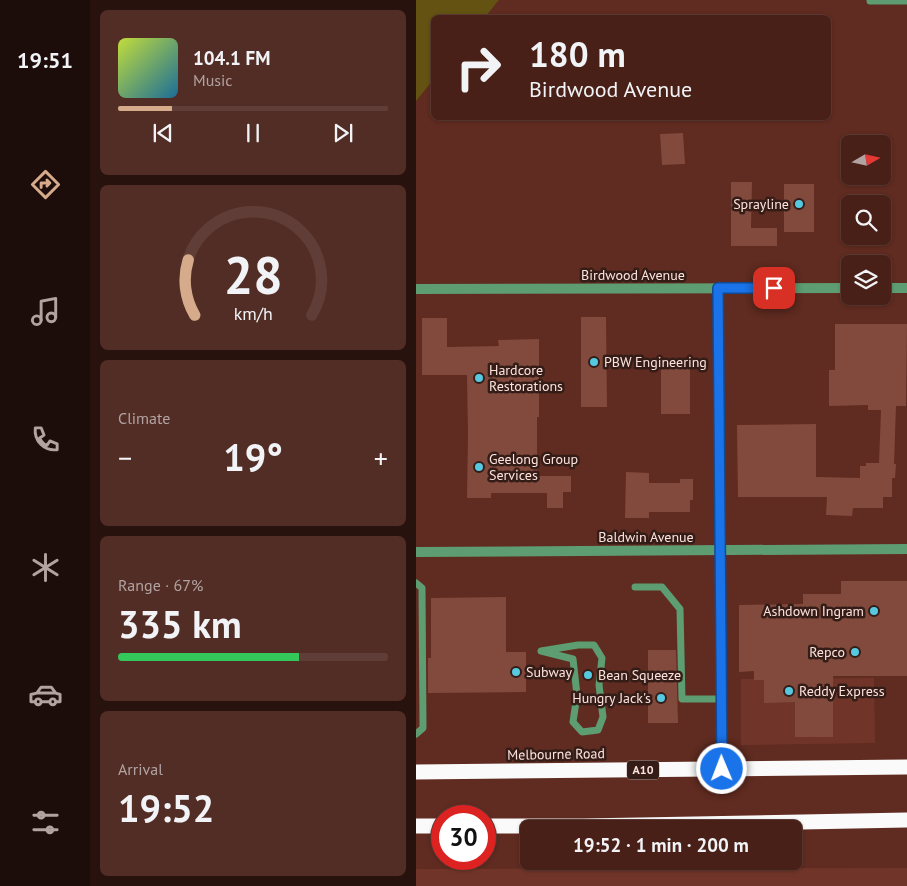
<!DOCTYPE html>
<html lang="en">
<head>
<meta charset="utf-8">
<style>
	:root { --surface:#482018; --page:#522d25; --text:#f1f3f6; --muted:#b1a3a2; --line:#603e37; --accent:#d6ab8b }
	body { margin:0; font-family:"PT Sans",sans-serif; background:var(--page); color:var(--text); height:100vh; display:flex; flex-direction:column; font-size:19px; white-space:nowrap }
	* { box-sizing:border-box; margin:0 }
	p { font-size:16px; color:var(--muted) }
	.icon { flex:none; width:28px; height:28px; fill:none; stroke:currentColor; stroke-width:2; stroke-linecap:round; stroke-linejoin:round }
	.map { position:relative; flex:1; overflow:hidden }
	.sheet { display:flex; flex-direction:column; gap:10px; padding:10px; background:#28120d; width:326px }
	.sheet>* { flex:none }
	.hud { position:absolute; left:15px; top:15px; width:400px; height:105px; border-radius:8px; box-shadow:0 1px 4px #0004,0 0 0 1px var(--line); background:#482018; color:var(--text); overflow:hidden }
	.needle { width:32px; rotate:81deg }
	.controls { position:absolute; left:425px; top:135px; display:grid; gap:10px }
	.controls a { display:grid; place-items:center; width:50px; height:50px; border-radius:8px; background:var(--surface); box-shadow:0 1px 4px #0004,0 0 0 1px var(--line); font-size:25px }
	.speed { position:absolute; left:15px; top:805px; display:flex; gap:10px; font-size:25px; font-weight:700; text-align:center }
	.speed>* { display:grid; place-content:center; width:65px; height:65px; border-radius:50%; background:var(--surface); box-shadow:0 1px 4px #0004,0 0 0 1px var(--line); line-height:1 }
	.speed .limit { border:8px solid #d22; background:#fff; color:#111 }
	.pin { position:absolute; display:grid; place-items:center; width:42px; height:42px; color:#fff; margin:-21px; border-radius:10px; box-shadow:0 2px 8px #0006 }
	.me { position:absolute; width:55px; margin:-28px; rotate:359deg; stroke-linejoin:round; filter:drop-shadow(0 0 4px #0008) }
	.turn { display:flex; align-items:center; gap:18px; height:105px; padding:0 15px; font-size:22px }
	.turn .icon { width:65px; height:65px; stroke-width:2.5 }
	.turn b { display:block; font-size:35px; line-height:42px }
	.big { font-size:38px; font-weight:600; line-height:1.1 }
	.sheet .card { flex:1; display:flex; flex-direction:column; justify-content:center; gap:8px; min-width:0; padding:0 18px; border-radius:8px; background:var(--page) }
	.sheet .dial { align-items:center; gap:0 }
	.dial svg { height:130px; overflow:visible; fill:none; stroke:var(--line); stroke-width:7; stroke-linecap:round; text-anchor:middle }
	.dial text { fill:var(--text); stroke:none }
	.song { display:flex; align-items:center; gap:15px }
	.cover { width:60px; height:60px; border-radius:8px; background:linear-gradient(135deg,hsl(70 70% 55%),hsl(200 70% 35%)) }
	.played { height:5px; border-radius:2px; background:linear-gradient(90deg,var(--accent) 20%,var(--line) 20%) }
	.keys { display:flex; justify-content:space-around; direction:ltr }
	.heat { display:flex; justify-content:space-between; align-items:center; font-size:28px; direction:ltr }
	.charge { height:8px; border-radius:4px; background:linear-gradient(90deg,#34c759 67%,var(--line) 0) }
	.trip { position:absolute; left:104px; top:820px; width:282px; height:50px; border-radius:8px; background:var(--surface); box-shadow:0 1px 4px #0004,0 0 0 1px var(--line); font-weight:600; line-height:50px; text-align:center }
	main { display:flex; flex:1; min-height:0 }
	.menu { display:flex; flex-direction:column; width:90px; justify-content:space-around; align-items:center; background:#1d0d0a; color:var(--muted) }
	.menu .icon { width:35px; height:35px }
	.menu .on { color:var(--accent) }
	.menu b { font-size:22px; color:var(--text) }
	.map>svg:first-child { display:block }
</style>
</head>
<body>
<main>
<nav class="menu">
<b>19:51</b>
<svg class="icon on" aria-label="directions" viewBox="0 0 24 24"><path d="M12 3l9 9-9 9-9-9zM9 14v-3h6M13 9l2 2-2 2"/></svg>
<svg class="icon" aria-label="music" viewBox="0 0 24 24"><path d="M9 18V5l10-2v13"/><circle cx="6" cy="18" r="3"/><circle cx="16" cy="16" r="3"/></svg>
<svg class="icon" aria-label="phone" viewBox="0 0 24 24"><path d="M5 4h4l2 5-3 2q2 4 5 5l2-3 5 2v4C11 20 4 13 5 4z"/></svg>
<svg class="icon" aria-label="climate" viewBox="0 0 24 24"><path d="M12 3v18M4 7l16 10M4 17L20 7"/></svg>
<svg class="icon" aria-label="car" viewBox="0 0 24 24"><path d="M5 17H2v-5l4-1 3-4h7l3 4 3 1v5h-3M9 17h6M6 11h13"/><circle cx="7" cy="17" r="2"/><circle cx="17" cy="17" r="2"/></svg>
<svg class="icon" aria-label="filters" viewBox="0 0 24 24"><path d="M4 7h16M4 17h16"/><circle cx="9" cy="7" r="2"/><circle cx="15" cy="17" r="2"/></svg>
</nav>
<section class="sheet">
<div class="card">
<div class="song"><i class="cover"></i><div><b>104.1 FM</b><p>Music</p></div></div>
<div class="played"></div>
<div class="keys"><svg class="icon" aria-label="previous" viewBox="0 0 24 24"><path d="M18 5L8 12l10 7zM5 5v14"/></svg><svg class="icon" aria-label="pause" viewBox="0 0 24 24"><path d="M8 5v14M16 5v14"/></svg><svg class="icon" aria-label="next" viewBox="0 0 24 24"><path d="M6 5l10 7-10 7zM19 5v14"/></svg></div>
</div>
<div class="card dial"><svg viewBox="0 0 100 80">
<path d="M14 69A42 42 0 1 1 86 69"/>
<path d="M14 69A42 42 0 0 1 10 35" stroke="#d6ab8b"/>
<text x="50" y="56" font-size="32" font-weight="700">28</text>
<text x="50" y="72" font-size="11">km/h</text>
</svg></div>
<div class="card"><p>Climate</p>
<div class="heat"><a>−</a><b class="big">19°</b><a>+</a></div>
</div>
<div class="card"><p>Range · 67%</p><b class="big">335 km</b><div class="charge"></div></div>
<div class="card"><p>Arrival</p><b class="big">19:52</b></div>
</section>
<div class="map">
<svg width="491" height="886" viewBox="0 0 491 886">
	<rect width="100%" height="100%" fill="#602b20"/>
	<path fill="#703528" d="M458,678l1,65 -134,2v-66z
		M491,868v18h-491v-17z"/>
	<path fill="#635211" d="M0,0h83l-14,17 -51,1 -1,62 -17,21z"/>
	<path fill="#824a3d" d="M267,133l2,31 -23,1 -2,-31z
		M315,182h21l-1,46h26v18h-46z
		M368,184h30v48h-30z
		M165,317h25l1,90h-26z
		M6,318h25v29l52,-1 -1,-6 41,-1v78h-2v59h34v16h-8v16h-16v-15h-56v5h-24l1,-63 -1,-60h-45z
		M419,324h72l-1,82h-10l-2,58h2l-1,14h-3v19h-9v11h-30l-1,8 -26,-1 1,-18h-89l-1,-72 79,-1v53l44,1v-12h6v-3h13l2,-53h-13v-5l-39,1v-36h6z
		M245,366h29v48h-29z
		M210,472l23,1v10h31v-4h13v21h-3v12h-41v6h-24z
		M425,581h66v95h-74v61h-38v-35l-31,1v-23h-10v-9l-15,1v-67l64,-1v-10h38z
		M90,597v55h20v40l-98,1v-35h3v-60z
		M232,650h28l2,73h-30z"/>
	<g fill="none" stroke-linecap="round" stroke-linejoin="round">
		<path stroke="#5d9d71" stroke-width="7" d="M454,1h37
			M0,583l6,5 1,140 -7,6
			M219,587h27l18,22 2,90h39
			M162,645h16l8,13 -3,27 4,32 -5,13 -16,2 -9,-10 4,-27 -4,-36 -32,-8z"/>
		<path stroke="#5d9d71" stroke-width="10" d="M302,288l4,481
			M466,288h25
			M0,289l434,-1
			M0,552l491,-3"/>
		<path stroke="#fafafa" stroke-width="15" d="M0,772l491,-5
			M0,826h26
			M69,826h98l324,-6"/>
	</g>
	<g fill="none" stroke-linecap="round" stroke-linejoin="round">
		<g stroke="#114b97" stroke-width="12">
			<path id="route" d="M306,769l-4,-481h56"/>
		</g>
		<use href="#route" stroke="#1a73e8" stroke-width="9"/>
	</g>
	<g fill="#56c9e1" stroke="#341c17" stroke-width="2">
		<circle cx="383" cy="204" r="5"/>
		<circle cx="178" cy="362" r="5"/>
		<circle cx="63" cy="378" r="5"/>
		<circle cx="63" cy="467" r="5"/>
		<circle cx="458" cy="611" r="5"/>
		<circle cx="439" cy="652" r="5"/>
		<circle cx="100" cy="672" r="5"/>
		<circle cx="172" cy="675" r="5"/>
		<circle cx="373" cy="691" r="5"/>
		<circle cx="245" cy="698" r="5"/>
	</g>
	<g text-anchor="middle" stroke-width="5" stroke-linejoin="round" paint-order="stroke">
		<rect fill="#341c17" stroke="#c1a7a1" stroke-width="1" x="211" y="760.5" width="32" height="19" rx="4"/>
		<g font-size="12" font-weight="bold" fill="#fee3dc">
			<text x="227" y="774">A10</text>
		</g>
		<g font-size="14" fill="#fee3dc" stroke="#341c17" text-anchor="start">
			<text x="373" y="209" text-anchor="end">Sprayline</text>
			<text x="188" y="367">PBW Engineering</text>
			<text x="73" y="375">Hardcore<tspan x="73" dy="16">Restorations</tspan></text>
			<text x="73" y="464">Geelong Group<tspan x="73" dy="16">Services</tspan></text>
			<text x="448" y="616" text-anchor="end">Ashdown Ingram</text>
			<text x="429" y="657" text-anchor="end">Repco</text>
			<text x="110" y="677">Subway</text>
			<text x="182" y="680">Bean Squeeze</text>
			<text x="383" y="696">Reddy Express</text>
			<text x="235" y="703" text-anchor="end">Hungry Jack's</text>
		</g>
		<g font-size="14" fill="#fee3dc" stroke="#341c17">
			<text x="217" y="280">Birdwood Avenue</text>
			<text x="230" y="542">Baldwin Avenue</text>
			<text transform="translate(140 754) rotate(-1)" y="5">Melbourne Road</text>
		</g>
	</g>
</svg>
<div class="controls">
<a><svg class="needle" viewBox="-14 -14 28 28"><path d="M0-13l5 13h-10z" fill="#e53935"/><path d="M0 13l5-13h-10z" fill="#b1a3a2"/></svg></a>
<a><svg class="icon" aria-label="search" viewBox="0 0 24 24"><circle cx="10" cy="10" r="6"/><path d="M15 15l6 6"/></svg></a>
<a><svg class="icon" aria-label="layers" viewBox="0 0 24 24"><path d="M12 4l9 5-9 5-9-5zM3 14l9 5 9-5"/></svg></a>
</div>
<div class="speed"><div class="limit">30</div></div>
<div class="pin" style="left:358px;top:288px;background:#d93025"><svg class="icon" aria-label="arrive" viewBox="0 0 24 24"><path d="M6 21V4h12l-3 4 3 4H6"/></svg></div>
<svg class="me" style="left:306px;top:769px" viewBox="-20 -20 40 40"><circle r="17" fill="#1a73e8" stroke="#fff" stroke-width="3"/><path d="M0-11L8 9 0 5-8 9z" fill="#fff"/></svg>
<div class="trip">19:52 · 1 min · 200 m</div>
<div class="hud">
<div class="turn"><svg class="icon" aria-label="right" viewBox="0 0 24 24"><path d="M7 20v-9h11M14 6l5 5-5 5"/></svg><div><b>180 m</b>Birdwood Avenue</div></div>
</div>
</div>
</main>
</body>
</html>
